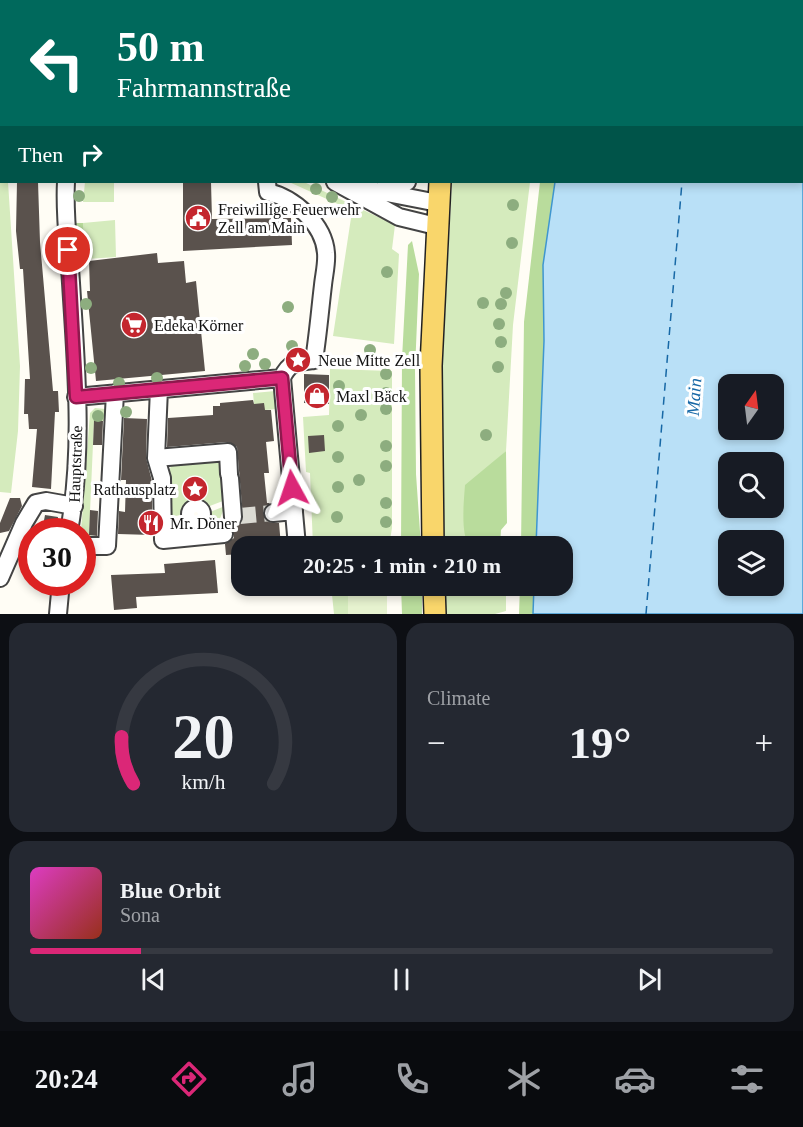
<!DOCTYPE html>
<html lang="en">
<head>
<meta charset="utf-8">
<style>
	:root { --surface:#171b24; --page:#242831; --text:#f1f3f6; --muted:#9ea1a6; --line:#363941; --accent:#db2777 }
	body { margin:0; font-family:Georgia,serif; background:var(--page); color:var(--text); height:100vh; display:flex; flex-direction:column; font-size:22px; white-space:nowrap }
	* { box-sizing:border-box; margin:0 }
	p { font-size:20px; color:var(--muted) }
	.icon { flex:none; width:33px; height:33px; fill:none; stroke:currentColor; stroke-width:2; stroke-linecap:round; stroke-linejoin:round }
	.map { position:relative; height:614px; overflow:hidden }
	.panel { display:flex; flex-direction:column; gap:9px; padding:9px; background:#0d0f14; flex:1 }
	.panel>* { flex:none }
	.hud { position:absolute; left:0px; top:0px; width:804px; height:183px; box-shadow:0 3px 9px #0003; background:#00695c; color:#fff; overflow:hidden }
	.needle { width:39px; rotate:14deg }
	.tools { position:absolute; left:718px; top:374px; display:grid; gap:12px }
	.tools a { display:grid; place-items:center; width:66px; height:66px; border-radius:12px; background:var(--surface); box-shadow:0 3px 9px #0003; font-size:30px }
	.speed { position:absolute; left:18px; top:518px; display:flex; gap:12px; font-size:30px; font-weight:700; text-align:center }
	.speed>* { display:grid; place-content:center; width:78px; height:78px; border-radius:50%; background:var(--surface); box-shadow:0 3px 9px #0003; line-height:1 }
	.speed .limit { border:9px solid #d22; background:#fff; color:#111 }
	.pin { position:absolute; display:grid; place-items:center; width:51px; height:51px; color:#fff; margin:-26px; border:3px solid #fff; border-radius:50%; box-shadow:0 2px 6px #0007 }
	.me { position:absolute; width:66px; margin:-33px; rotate:355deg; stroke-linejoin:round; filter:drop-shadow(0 0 4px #0008) }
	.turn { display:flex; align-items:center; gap:21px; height:126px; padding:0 18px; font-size:27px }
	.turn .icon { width:78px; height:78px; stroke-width:2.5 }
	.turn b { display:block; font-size:42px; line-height:51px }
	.then { display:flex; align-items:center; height:57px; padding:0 18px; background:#0003; gap:12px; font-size:22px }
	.big { font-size:45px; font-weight:700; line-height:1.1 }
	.panel .widget { flex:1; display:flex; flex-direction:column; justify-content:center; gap:9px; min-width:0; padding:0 21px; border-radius:18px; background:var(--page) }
	.panel .dial { align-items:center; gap:0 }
	.dial svg { height:156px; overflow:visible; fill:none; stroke:var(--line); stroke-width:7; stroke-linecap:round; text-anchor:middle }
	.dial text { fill:var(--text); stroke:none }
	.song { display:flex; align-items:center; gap:18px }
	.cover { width:72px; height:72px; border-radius:9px; background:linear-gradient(135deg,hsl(310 70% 55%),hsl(10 70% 35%)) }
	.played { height:6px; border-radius:3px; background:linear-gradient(90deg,var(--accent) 15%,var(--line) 15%) }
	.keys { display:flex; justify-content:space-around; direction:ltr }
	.heat { display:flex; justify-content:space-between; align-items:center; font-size:33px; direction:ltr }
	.panel .tiles { flex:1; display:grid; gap:9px; grid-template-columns:1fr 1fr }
	.widget:last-child { grid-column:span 2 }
	.trip { position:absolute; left:231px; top:536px; width:342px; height:60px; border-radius:18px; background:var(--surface); box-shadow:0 3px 9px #0003; font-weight:700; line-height:60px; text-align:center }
	.dock { display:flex; height:96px; justify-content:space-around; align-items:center; background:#090b0e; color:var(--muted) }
	.dock .icon { width:42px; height:42px }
	.dock .selected { color:var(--accent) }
	.dock b { font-size:27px; color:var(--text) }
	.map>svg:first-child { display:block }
</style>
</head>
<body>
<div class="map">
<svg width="803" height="614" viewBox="0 0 803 614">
	<rect width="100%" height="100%" fill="#fffdf5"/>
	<path fill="#d5ebbd" d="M0,93l2,89h6l12,184 -2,65 -7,62 -11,-1z
		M85,182h29v20h-31z
		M289,182h15l91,43 -3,24 7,5 -5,90 -61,-8 18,-118 -11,-13z
		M452,182h78l-17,143 -7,126 -13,12 -27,79 4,4h-28v-173z
		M115,220l1,37 -29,2 -4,-36z
		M330,369l62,2v157l-3,18h-76l-3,-73 -4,-1 -3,-55 26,-2z
		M275,391l2,18 -12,1 -11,-6 -1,-11z
		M95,408l10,1 2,12h-13l-5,114 13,3 -19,-3 -2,-4 9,-118z
		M218,460l6,5 4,34 -26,10 -7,-3 -6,7 -22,5v-44l6,-11z
		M225,506l-6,15c-13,8 -43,26 -49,2l19,-4 11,2 5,-7z
		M331,585h17v29h-14z
		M443,585h63v26l-11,3h-52z"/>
	<path fill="#b9dc9c" d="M540,182h15l-12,83 1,76 -8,205h-15l3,-224z
		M75,223h8l4,36 -8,1z
		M412,241l7,33 -4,96 1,104 5,72h-20l1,-187 6,-114z
		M506,451l1,72 -6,7 -1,16h-30c-10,-10 -6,-46 -5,-61z
		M401,585h21v29h-20z
		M520,585h14l-1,29h-14z"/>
	<path fill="#e6f2cf" d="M348,585h39v29h-39z"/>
	<path fill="#b9e0f7" stroke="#3f96cf" stroke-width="1.5" fill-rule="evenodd" d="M575,0h228v614h-270l1,-29h28v-39h-26l8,-205 -1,-76 12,-83h247v-180zM729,384h45v45h-45zM729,462h45v45h-45zM729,540h45v45h-45z"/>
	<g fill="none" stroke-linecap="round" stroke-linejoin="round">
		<path stroke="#1768a6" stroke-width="1.5" stroke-dasharray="8 6" stroke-linecap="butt" d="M704,2v-2
			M646,614l36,-432"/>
	</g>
	<path fill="#5a524d" d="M17,182h21l2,60 13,149h5l1,21h-4l-4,77 -19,-2 5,-58h-8l-1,-15h-4l1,-35h5l-7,-110h-3l-4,-38z
		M183,182h28l1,37 79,-1 1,27 -109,6z
		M157,253l1,10 26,-2 2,22 10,-2 9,90 -109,10 -9,-90h3l-1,-30z
		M304,374l25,1v29l-25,-1z
		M253,400l1,4 10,-1 1,7h6l3,31 -8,1 3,31h-5l3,30h3l-6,5 -1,5 5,9 11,1 2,23h-39v8l-16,1 -1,-11 9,-6 -2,-11 7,-2 4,-8 -6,-70 -10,-5 -60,5 1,-29 45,-3v-9h7v-3z
		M124,418l23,1 -1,39 6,23v54l-34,-1 1,-23 6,1 1,-32h-5z
		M94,420l9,1 -1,24h-9z
		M324,435l1,16 -16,2 -1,-17z
		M10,498h10l2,8 -13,25 -9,2v-10z
		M90,510l8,1 -1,25 -8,-1z
		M45,515l13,2 -2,14h-14z
		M215,560l3,33 -82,4 1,11 -23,2 -3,-35 54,-2 -1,-9z"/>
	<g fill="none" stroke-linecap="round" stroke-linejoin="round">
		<path stroke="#dbdad3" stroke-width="16" stroke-dasharray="16 8" stroke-linecap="butt" d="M240,516l33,-3"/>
		<g stroke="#444" stroke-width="20">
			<path id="minor" d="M72,2v-2
				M165,2v-2
				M328,2v-2
				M418,2v-2
				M66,182c-2,34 3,66 5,101 5,82 13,167 -2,248
				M267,182l1,10c26,6 56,32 58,61 1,10 -2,22 -3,32 -3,25 -5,50 -9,75 -17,2 -25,2 -32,18
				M335,182l64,35 37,9
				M356,187l82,16
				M380,191l27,-9
				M159,389l-3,69 6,20 1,62 61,-6
				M76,397l206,-19 15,168
				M156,458l72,-6 1,22
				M230,478l3,39
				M190 514a6 6 0 1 1 12 0a6 6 0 1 1-12 0Z
				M273,513l21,-2
				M82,546h25l8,-153
				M0,578l24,-55 12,-20 10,-2 28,5
				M58,614l3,-32"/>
		</g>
		<g stroke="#222" stroke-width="24">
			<path id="major" d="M459,2l1,-2
				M433,546l-2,-180 9,-184
				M434,585l1,29"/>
		</g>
		<use href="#minor" stroke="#fff" stroke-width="16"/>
		<use href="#major" stroke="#f9d66b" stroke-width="21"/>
	</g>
	<g fill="#8dad7f">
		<circle cx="316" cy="189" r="6"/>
		<circle cx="79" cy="196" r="6"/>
		<circle cx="332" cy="197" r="6"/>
		<circle cx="513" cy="205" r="6"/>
		<circle cx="512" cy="243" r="6"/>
		<circle cx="387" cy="272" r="6"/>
		<circle cx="506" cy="293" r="6"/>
		<circle cx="483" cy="303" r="6"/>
		<circle cx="86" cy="304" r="6"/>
		<circle cx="501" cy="304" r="6"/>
		<circle cx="288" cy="307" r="6"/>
		<circle cx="499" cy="324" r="6"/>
		<circle cx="501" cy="342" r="6"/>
		<circle cx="292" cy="346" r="6"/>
		<circle cx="370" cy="350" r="6"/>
		<circle cx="253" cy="354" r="6"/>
		<circle cx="265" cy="364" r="6"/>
		<circle cx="245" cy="366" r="6"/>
		<circle cx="498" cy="367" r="6"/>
		<circle cx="91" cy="368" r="6"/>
		<circle cx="386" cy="374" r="6"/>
		<circle cx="157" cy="378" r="6"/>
		<circle cx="119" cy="383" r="6"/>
		<circle cx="339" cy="386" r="6"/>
		<circle cx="386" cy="393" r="6"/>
		<circle cx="386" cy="409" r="6"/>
		<circle cx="126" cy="412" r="6"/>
		<circle cx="361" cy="415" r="6"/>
		<circle cx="98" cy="416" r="6"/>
		<circle cx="338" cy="426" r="6"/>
		<circle cx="486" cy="435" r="6"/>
		<circle cx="386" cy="446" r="6"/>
		<circle cx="338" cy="457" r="6"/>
		<circle cx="386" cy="466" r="6"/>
		<circle cx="359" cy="480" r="6"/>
		<circle cx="338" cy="487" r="6"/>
		<circle cx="386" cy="503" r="6"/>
		<circle cx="337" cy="517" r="6"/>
		<circle cx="386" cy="522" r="6"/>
	</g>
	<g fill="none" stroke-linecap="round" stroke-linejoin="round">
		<g stroke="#8e194d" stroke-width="15">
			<path id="route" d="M68,250l8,147 206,-19 10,110"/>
		</g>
		<use href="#route" stroke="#db2777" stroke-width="10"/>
	</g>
	<defs>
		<g id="civic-disc" transform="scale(1.35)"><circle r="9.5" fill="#c4262e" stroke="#fff"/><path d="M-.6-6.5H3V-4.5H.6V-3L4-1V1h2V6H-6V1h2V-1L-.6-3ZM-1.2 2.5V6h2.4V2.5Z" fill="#fff"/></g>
		<g id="supermarket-disc" transform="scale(1.35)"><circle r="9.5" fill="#c4262e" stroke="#fff"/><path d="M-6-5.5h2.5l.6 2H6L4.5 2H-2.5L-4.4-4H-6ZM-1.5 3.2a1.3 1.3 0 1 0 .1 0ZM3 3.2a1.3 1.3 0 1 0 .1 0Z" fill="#fff"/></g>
		<g id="sight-disc" transform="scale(1.35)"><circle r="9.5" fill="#c4262e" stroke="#fff"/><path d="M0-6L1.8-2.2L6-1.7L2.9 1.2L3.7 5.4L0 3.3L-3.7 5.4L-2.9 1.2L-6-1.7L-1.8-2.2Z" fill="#fff"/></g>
		<g id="shop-disc" transform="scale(1.35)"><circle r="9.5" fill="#c4262e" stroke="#fff"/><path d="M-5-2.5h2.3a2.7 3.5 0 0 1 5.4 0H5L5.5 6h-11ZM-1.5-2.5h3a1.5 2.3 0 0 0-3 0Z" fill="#fff"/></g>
		<g id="restaurant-disc" transform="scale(1.35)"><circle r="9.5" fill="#c4262e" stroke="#fff"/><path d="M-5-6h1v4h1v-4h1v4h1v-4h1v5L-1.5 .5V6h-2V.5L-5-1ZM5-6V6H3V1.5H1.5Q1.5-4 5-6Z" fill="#fff"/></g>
	</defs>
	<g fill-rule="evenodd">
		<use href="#civic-disc" x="198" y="218"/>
		<use href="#supermarket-disc" x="134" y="325"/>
		<use href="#sight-disc" x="298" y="360"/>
		<use href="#shop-disc" x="317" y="396"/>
		<use href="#sight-disc" x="195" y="489"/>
		<use href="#restaurant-disc" x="151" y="523"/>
	</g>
	<g text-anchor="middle" stroke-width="6" stroke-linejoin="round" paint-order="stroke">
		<g font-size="16" fill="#111" stroke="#fff" text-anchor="start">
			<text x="218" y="215">Freiwillige Feuerwehr<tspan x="218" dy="18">Zell am Main</tspan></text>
			<text x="154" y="331">Edeka Körner</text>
			<text x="318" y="366">Neue Mitte Zell</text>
			<text x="336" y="402">Maxl Bäck</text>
			<text x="176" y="495" text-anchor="end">Rathausplatz</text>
			<text x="170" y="529">Mr. Döner</text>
		</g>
		<g font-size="16" fill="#111" stroke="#fff">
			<text transform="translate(75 464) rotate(-88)" y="6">Hauptstraße</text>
		</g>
		<g font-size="18" font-style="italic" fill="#1768a6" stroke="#fff">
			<text transform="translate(694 397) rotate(-86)" y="6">Main</text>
		</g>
	</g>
</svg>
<div class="tools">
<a><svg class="needle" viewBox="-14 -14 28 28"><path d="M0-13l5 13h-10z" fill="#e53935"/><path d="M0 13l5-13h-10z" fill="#9ea1a6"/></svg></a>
<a><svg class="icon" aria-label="search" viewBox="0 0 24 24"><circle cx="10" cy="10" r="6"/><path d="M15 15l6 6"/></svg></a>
<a><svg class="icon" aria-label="layers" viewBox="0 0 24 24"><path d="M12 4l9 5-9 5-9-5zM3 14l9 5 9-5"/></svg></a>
</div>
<div class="speed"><div class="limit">30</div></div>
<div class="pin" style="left:68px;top:250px;background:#d93025"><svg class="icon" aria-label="arrive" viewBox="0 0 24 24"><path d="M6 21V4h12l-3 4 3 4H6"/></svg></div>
<svg class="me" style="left:292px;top:488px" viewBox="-20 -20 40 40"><path d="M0-17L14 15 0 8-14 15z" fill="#db2777" stroke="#fff" stroke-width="4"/></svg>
<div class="trip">20:25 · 1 min · 210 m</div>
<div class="hud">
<div class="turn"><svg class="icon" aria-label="left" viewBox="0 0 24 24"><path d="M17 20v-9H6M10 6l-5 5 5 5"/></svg><div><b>50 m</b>Fahrmannstraße</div></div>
<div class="then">Then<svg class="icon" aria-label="right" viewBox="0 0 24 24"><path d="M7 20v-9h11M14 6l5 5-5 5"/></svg></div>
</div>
</div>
<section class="panel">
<div class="tiles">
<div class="widget dial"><svg viewBox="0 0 100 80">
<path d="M14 69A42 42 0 1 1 86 69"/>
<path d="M14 69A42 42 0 0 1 8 45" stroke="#db2777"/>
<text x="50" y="56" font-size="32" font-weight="700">20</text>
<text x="50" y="72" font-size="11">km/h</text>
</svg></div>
<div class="widget"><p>Climate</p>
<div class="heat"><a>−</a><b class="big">19°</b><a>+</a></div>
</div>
<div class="widget">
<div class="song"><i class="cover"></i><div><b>Blue Orbit</b><p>Sona</p></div></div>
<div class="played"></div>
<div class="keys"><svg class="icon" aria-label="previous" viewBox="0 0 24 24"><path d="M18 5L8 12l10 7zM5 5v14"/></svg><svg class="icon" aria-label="pause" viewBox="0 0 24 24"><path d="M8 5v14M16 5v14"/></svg><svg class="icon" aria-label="next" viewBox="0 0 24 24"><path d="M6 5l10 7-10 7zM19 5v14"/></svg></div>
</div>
</div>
</section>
<nav class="dock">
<b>20:24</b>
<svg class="icon selected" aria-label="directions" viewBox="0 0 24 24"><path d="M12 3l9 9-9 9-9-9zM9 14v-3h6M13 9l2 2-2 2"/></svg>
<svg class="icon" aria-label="music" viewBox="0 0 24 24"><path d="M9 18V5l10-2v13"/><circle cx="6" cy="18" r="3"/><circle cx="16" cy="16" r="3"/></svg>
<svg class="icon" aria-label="phone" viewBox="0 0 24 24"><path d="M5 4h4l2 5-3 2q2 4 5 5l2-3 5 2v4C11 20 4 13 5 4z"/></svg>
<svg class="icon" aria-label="climate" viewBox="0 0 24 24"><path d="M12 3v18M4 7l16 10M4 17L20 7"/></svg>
<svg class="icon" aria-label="car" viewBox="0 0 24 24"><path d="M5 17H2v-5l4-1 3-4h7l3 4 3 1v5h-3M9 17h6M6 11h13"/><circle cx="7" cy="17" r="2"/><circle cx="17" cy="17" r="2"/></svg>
<svg class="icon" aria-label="filters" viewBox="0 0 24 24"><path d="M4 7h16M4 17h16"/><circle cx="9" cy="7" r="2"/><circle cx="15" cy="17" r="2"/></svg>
</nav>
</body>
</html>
